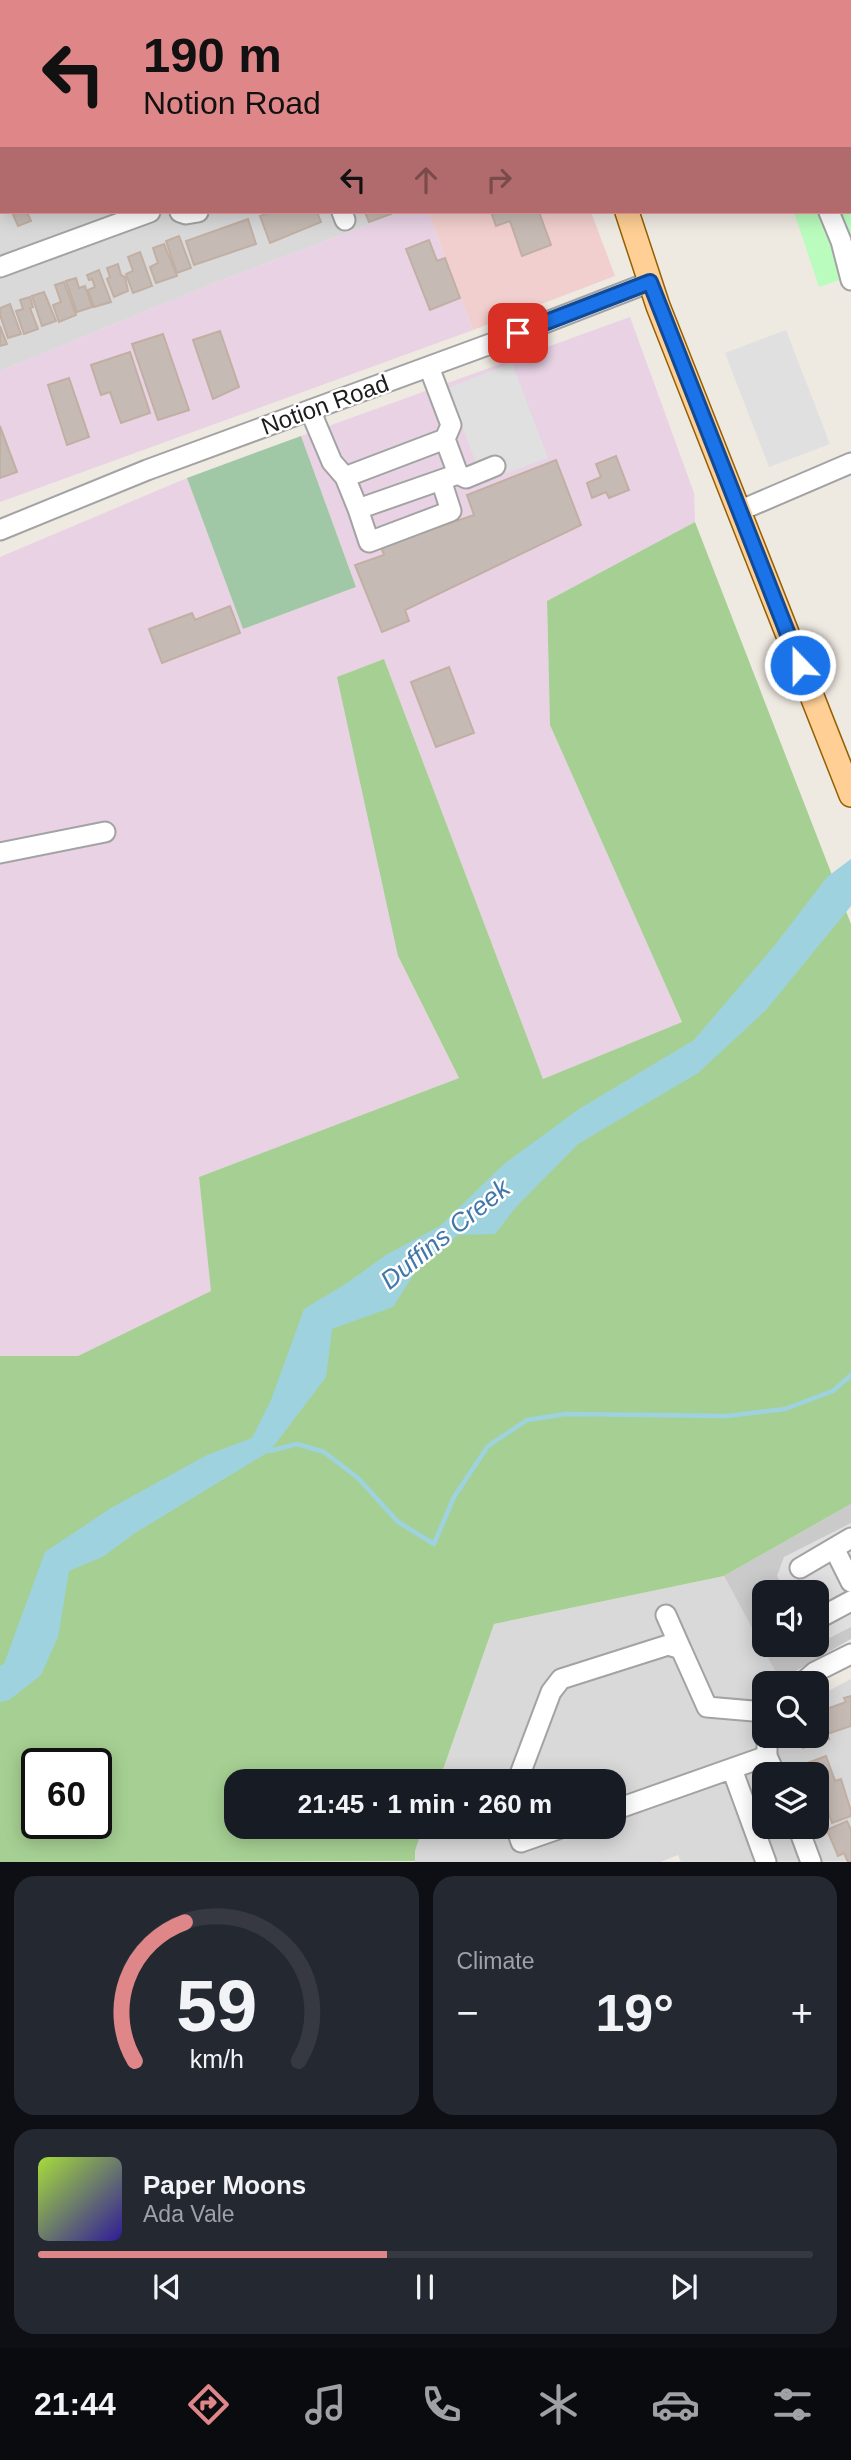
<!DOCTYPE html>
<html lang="en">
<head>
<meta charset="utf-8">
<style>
	:root { --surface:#171b24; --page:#242831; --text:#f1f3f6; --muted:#9ea1a6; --line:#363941; --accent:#df8689 }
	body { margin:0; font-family:Helvetica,sans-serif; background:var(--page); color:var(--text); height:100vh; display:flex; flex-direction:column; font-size:26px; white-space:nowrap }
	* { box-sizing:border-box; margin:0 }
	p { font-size:23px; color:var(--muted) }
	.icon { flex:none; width:38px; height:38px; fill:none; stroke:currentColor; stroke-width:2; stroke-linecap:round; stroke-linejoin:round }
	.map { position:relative; height:1862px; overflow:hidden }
	.side { display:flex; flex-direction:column; gap:14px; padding:14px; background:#0d0f14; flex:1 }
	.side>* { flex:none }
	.top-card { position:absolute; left:0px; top:0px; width:852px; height:214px; box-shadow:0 4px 18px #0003; background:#df8689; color:#111; overflow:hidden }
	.tools { position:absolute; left:752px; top:1580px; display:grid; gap:14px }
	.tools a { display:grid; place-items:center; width:77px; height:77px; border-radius:14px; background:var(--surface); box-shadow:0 4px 18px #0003; font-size:35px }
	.speed { position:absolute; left:21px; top:1748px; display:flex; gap:14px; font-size:35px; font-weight:700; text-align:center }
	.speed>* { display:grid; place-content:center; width:91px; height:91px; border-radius:50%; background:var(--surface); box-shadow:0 4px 18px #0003; line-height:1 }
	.speed .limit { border:4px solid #111; border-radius:10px; background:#fff; color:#111 }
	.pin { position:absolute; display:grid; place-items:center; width:60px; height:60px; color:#fff; margin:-30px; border-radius:14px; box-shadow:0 4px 10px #0006 }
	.me { position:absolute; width:77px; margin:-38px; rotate:338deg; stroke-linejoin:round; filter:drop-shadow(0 0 5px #0008) }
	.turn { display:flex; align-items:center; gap:24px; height:147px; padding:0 28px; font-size:32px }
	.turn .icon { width:91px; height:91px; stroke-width:2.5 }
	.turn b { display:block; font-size:49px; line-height:60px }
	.lanes { display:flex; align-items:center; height:66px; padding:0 28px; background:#0003; justify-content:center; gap:35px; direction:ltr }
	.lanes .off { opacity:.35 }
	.big { font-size:52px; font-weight:800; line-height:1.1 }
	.side .widget { flex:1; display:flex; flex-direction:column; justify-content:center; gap:10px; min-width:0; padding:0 24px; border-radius:21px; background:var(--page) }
	.side .dial { align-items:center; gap:0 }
	.dial svg { height:182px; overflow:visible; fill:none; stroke:var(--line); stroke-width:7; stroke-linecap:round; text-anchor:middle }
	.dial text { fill:var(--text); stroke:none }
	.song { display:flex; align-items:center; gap:21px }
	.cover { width:84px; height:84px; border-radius:10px; background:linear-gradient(135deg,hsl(80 70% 55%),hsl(250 70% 35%)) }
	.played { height:7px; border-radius:4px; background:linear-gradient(90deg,var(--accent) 45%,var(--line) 45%) }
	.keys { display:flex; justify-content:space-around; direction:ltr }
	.heat { display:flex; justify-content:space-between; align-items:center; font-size:38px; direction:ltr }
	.side .tiles { flex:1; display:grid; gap:14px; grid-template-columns:1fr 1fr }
	.widget:last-child { grid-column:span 2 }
	.trip { position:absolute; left:224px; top:1769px; width:402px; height:70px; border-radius:21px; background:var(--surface); box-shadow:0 4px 18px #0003; font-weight:800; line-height:70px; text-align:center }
	.menu { display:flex; height:112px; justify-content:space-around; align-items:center; background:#090b0e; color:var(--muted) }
	.menu .icon { width:49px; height:49px }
	.menu .current { color:var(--accent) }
	.menu b { font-size:32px; color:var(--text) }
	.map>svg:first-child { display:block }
</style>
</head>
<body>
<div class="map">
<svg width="851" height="1862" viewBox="0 0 851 1862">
	<rect width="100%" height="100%" fill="#eee9e1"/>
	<path fill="#dad9d9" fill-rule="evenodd" d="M0,0h507l1,2h-506v210h399l-197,75 -204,84z
		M724,1576l58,107 -17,1v52h52v-39l34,-18v182l-170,1 -3,-7 -18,7h-245v-11l8,-24h191v-45l-175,-1 55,-157zM765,1774h52v53h-52z"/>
	<path fill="#f1cfce" d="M428,212h163l24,64 -142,54z"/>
	<path fill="#e8d2e4" d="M401,212h27l45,118 -473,172v-131l204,-84z
		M630,317l64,176 1,29 -148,79 3,124 132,297 -139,57 -159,-420 14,297 61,122 -260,99 13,114 -134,65h-78v-799l187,-79 56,151 113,-42 -55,-151z"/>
	<path fill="#cacaca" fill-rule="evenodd" d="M851,1504v135l-71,41 -56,-104zM765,1592h52v53h-52z"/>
	<path fill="#a6d093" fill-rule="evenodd" d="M695,522l156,402v580l-127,72 -230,48 -55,157 -203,1v45h187l-8,24v10l-415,1v-506h78l133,-65 -12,-114 260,-99 -61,-122 -61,-279 47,-18 159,420 139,-57 -132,-297 -3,-124zM37,1764h59v60h-59z"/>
	<path fill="#a1c8a6" d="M301,436l55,151 -113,42 -56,-151z"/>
	<path fill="#bafcbe" d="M728,0h123v276l-32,11 -25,-75h56v-210h-124z"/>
	<path fill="#e0e0e0" d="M786,330l44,114 -61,23 -44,-114z
		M512,363l36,95 -65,24 -35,-94z
		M851,1523v104l-31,16 -3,-2v-49h-31l-9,-16 7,-19z"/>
	<path fill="#9ed2df" d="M851,859v47l-85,104 -68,63 -120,71 -62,63 -21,27 -37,1 -41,34 -24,38 -61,22 -6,48 -56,74 -135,82 -31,23 -35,15 -11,66 -17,38 -32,25 -9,2v-36l4,-2 41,-112 66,-44 96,-53 45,-17 19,-38 33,-91 43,-26 39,-28 54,-29 64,-62 75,-55 115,-69 81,-95 52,-68z"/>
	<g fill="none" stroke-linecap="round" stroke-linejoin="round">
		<path stroke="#9ed2df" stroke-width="4.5" d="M270,1451l27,-7 27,8 34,26 40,44 36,22 20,-47 34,-51 39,-26 39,-6 161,2 58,-7 48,-18 18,-16"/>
	</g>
	<path fill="#c6bbb4" stroke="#c1afa3" stroke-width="2" d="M309,0h27v2h-31z
		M399,0h38l1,2h-38z
		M12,212h15l4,9 -13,5z
		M271,212h46l4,10 -51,21 -10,-27z
		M365,212h25l1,2 -22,8z
		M491,212h48l12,33 -29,11 -12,-35 -14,5z
		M248,219l8,25 -62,21 -8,-24z
		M179,236l12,32 -14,5 -11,-32z
		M429,240l8,21 8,-3 15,40 -30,12 -24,-61z
		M164,244l13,32 -21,7 -6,-16 8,-4 -5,-15z
		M140,252l12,34 -19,7 -7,-19 7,-3 -5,-14z
		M118,264l3,11 4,2 3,14 -14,6 -7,-18 3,-2 -3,-9z
		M99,270l12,32 -17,5 -6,-17 7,-3 -3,-8 -3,1 -2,-5z
		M76,278l3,10 6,-2 7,21 -15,5 -11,-31z
		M64,282l12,33 -17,7 -6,-17 8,-3 -6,-17z
		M44,292l12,29 -14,5 -10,-30z
		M30,297l3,10 -3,1 8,21 -14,5 -8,-23 7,-2 -3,-9z
		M10,304l11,30 -13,4 -8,-23v-7z
		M0,326l7,18 -7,2z
		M220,331l19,56 -26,12 -20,-59z
		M163,334l26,76 -31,10 -26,-76z
		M130,352l20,61 -29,10 -11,-31 -9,3 -10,-30z
		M69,378l20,59 -22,8 -19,-60z
		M0,426l17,46 -17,6z
		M616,456l13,34 -20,8 -3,-6 -14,6 -5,-15 14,-6 -5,-13z
		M556,460l25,65 -176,85 4,11 -27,11 -27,-67 29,-10 -3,-8 93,-32 -7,-20z
		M230,606l10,27 -78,30 -13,-34 43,-16 3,7z
		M449,667l25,66 -38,14 -25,-65z
		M851,1696v30l-24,8 2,5 -26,9 -5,-12h19l1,-24 28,-10 -2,-4z
		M826,1756l9,25 6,-2 10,32v5l-19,7 -11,-32 -4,1v-18h-6l-4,-11z
		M847,1821l4,9v32h-3l-4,-9 -6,3 -11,-26z"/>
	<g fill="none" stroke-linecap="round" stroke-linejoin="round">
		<g stroke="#a3a3a3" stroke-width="23">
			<path id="minor" d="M377,0l1,2
				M448,0l1,2
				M485,2l4,-2
				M831,2l5,-2
				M850,78h1
				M850,153h1
				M180,212l6,2 12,-2
				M342,212l3,8
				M829,212l12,29 10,39
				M0,267l150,-55
				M429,367l22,58 -6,14 13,35 -100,35 -13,-32 100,-38
				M310,410l22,52 13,15
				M458,474l8,4 29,-12
				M358,509l11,33 82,-31 -10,-31
				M739,511l112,-48
				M0,530l147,-60 346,-127 157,-61
				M0,853l105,-21
				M851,1538l-17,10 17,34
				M800,1568l34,-20
				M666,1615l15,34
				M823,1616l28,-15
				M801,1684l14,-12 36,-18
				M767,1736v20l8,18
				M732,1769l34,93
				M517,1782l34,-90 10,-13 107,-34 13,4 26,58 58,5
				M614,1810l153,-54
				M516,1827l5,15 43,-15
				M798,1827l13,35"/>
		</g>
		<g stroke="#946000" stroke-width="26">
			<path id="major" d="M556,0v2
				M627,212l31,94 193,489"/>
		</g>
		<use href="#minor" stroke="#fff" stroke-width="19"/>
		<use href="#major" stroke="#ffcf95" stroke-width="23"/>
	</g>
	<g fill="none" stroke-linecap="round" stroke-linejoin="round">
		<g stroke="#114b97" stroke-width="18">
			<path id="route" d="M518,333l132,-51 150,383"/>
		</g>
		<use href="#route" stroke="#1a73e8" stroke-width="12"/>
	</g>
	<g text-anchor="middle" stroke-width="5" stroke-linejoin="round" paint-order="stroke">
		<g font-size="24" fill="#1c1c1c" stroke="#fff">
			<text transform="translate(325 405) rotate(-20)" y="8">Notion Road</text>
		</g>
		<g font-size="26" font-style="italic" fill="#4177a9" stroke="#fff">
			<text transform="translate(445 1234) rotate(-39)" y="9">Duffins Creek</text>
		</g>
	</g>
</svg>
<div class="tools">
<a><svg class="icon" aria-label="sound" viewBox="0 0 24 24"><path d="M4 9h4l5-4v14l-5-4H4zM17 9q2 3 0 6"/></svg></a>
<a><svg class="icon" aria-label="search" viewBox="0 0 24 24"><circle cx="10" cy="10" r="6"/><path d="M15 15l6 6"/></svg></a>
<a><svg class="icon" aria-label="layers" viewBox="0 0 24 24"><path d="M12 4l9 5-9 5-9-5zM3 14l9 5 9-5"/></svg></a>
</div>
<div class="speed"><div class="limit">60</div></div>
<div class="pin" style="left:518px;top:333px;background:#d93025"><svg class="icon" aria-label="arrive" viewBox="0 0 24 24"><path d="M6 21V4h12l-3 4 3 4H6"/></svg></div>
<svg class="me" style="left:800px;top:665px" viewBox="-20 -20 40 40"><circle r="17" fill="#1a73e8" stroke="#fff" stroke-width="3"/><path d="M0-11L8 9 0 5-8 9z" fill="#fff"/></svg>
<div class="trip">21:45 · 1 min · 260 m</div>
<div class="top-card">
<div class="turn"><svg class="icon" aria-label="left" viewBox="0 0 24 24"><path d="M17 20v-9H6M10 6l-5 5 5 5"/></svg><div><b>190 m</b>Notion Road</div></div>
<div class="lanes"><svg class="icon" aria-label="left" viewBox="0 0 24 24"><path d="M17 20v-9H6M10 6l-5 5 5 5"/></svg><svg class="icon off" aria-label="ahead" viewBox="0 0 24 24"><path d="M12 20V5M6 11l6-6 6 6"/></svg><svg class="icon off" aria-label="right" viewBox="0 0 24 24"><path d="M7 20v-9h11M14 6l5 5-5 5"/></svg></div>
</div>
</div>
<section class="side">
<div class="tiles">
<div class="widget dial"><svg viewBox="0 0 100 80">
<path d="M14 69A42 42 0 1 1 86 69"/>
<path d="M14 69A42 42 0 0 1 36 8" stroke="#df8689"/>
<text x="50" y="56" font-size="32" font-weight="700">59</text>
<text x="50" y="72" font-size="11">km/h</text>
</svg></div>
<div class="widget"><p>Climate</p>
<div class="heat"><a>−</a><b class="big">19°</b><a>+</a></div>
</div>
<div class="widget">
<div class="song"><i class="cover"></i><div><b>Paper Moons</b><p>Ada Vale</p></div></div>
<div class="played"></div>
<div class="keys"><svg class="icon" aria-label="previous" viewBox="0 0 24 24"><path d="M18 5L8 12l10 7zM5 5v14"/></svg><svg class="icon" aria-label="pause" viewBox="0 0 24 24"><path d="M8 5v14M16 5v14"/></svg><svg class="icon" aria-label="next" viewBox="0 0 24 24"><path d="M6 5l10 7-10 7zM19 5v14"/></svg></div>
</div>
</div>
</section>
<nav class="menu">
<b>21:44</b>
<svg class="icon current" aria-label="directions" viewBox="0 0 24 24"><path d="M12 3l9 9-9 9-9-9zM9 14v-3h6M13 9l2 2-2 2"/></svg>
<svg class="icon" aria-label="music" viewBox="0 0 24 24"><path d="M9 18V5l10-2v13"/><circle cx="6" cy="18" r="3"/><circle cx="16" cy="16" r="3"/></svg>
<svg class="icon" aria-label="phone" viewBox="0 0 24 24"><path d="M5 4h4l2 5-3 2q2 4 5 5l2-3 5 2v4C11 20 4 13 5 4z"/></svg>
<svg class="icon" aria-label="climate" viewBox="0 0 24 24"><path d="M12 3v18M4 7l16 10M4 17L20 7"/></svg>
<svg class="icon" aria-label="car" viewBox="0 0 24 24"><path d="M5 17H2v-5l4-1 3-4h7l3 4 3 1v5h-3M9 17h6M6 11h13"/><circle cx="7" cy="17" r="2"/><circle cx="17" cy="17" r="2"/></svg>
<svg class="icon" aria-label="filters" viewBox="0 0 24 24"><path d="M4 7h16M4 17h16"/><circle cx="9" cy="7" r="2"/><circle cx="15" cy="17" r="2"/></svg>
</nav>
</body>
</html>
